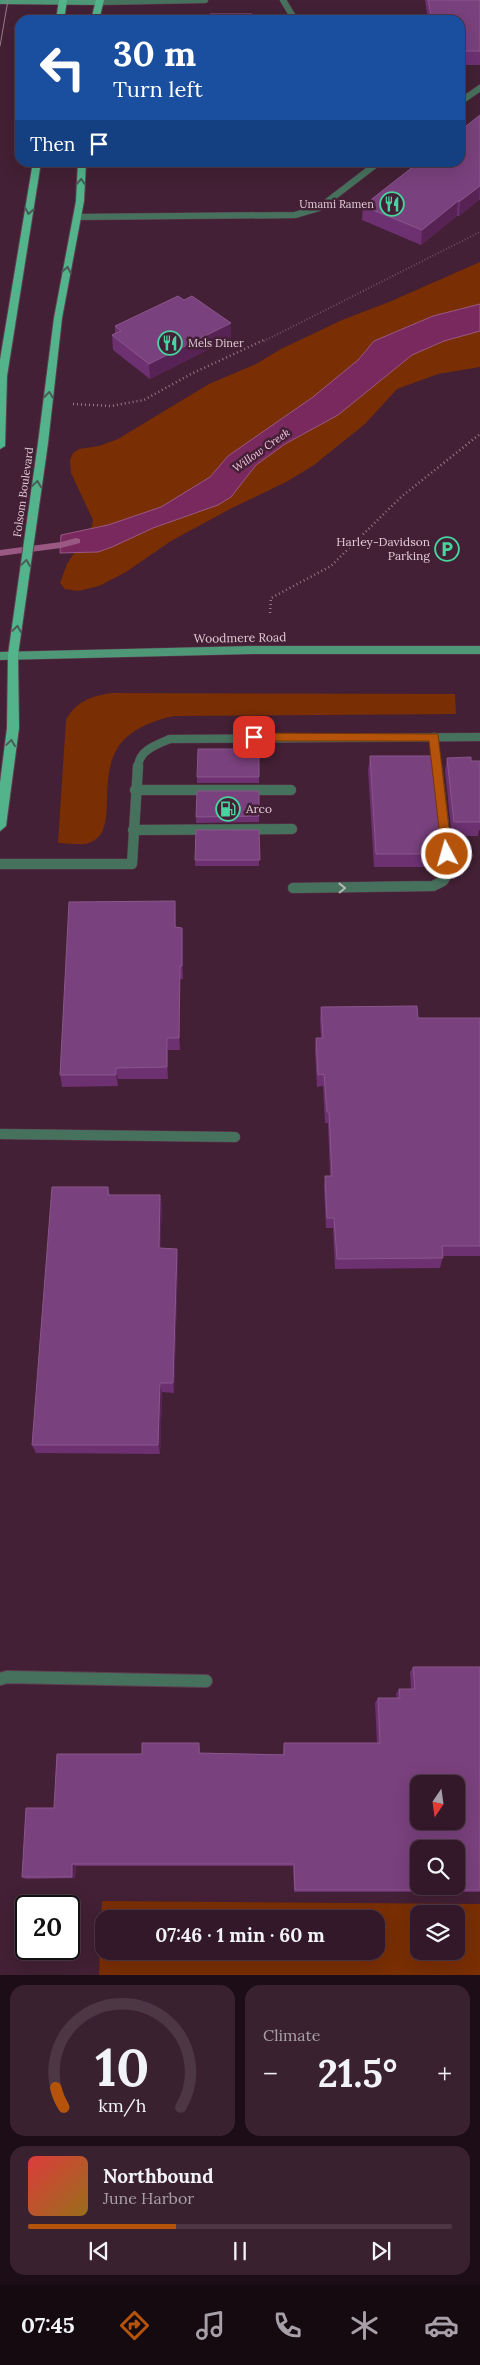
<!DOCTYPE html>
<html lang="en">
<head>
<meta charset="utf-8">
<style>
	:root { --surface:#321828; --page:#3a2130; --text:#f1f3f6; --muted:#a8a0a8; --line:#4d3745; --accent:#b45309 }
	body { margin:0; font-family:Lora,serif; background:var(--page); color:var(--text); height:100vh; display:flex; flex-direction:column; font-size:19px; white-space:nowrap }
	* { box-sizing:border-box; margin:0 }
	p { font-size:16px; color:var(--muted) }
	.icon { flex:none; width:28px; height:28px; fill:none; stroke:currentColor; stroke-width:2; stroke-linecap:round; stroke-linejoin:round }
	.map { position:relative; height:1975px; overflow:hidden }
	.drawer { display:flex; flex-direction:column; gap:10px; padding:10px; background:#1c0d16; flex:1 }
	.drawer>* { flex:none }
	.guide { position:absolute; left:15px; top:15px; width:450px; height:152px; border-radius:15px; box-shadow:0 5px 20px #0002,0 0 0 1px var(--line); background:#1a4fa0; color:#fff; overflow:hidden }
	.needle { width:32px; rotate:193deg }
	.controls { position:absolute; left:410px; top:1775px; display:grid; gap:10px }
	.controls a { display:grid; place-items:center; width:55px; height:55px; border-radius:10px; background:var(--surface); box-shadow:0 5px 20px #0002,0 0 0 1px var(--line); font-size:25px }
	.speed { position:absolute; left:15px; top:1895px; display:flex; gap:10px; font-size:25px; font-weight:700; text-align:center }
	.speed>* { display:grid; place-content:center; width:65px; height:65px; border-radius:50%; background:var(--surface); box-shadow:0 5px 20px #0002,0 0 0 1px var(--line); line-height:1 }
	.speed .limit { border:2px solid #111; border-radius:8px; background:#fff; color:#111 }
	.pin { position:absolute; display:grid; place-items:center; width:42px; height:42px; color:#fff; margin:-21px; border-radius:10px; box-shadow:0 2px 8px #0006 }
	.me { position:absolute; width:55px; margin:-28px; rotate:354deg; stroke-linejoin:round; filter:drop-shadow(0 0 4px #0008) }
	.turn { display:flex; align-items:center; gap:18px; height:105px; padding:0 15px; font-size:22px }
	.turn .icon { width:65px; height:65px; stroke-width:2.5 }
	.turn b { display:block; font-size:35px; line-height:42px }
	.then { display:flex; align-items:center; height:48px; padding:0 15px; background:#0003; gap:10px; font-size:19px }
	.big { font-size:38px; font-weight:700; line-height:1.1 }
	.drawer .widget { flex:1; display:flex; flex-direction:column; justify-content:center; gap:8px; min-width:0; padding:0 18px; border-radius:15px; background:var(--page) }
	.drawer .dial { align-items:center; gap:0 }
	.dial svg { height:130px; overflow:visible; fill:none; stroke:var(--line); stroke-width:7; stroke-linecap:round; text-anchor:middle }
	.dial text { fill:var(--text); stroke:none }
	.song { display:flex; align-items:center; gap:15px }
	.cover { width:60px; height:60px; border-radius:8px; background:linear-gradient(135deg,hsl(0 70% 55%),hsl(40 70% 35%)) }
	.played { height:5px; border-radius:2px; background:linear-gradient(90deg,var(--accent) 35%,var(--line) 35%) }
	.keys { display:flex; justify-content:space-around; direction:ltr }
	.heat { display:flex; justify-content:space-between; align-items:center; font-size:28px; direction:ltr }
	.drawer .tiles { flex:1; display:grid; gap:10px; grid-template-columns:1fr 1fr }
	.widget:last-child { grid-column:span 2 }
	.trip { position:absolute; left:95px; top:1910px; width:290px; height:50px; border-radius:15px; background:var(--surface); box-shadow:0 5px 20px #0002,0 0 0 1px var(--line); font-weight:700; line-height:50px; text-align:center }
	.tabs { display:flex; height:80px; justify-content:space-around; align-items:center; background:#140a10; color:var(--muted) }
	.tabs .icon { width:35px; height:35px }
	.tabs .on { color:var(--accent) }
	.tabs b { font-size:22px; color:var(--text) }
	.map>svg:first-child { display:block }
</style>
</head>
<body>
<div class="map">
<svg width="480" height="1975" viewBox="0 0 480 1975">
	<rect width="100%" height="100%" fill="#432035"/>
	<path fill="#792e03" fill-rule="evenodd" d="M480,262v105l-42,7 -41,15 -32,35 -51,41 -26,16 -58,28 -59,32 -45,31 -27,14 -21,5 -13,-2 -5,-6 7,-19 25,-38 1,-6 -22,-47 -1,-13 3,-7 6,-4 20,-3 19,-7 91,-55 47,-20 25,-15 61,-29 47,-18z
		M112,693l343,1 1,20 -280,2c-11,1 -20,5 -30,9 -66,28 -18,105 -57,118 -9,3 -22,0 -31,0l8,-123c10,-19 26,-24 46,-27z
		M102,1901l378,3v71h-381zM419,1914h37v37h-37zM104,1919h272v32h-272z"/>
	<path fill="#7a295f" stroke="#995983" d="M480,304v27l-36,10 -32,14 -74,60 -53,29 -29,21 -25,32 -13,8 -65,23 -41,19 -14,5 -38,1 1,-18 47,-10 53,-18 49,-30 18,-21 85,-59 45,-37 16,-19 59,-25z"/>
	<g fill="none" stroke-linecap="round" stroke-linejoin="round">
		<path fill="#995983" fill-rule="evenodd" d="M76,538l4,1v4l-19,5 -61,8v-6l61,-8z"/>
		<g stroke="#5f3f52" stroke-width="7">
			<path id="lane-far3" d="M283,0l12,20
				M460,102l20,-14
				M77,217l218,-2 24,-7 60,-46"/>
		</g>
		<g stroke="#5f3f52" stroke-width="9">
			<path id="lane-far2" d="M434,737l3,30
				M138,767c1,-17 18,-22 32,-28l310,-2"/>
		</g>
		<g stroke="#5f3f52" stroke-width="11">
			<path id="lane-far1" d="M135,790h156
				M133,830l159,-1
				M0,864h132l6,-98
				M293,888l140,-2 10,-5 6,-9 -12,-106
				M0,1134l235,3"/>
		</g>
		<g stroke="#5f3f52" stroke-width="14">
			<path id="lane" d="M0,1679l7,-2 199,4"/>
		</g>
		<g stroke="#5f3f52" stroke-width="7">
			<path id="street" d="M99,2l106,-2"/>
		</g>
		<g stroke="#5f3f52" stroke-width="7">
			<path id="secondary-far1" d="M0,1l99,1"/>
		</g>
		<g stroke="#5f3f52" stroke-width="9">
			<path id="secondary" d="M0,656l252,-6h228"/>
		</g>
		<g stroke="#5f3f52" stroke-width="2">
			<path id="primary" d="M59,0h8l-3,20h-8z
				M96,0h8l-5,20h-8z
				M33,162h8l-34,214 -2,70 -5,3v-89z
				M78,162h8l-2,39 -22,117 -14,125 -30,212 1,73 -13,98 -6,5v-48l7,-55 1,-73 30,-212 16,-125 22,-117z"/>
		</g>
		<path stroke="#957888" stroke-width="2" stroke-dasharray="0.5 2.5" stroke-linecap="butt" d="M264,341l216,-109"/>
		<path stroke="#957888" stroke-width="2.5" stroke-dasharray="1 3" stroke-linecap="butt" d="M73,404l38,2 33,-6 47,-26 75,-35
			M270,613l1,-15 60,-32 70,-69 79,-63"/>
		<use href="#lane-far3" stroke="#46715d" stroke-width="6"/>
		<use href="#lane-far2" stroke="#46715d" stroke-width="8"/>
		<use href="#lane-far1" stroke="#46715d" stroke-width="10"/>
		<use href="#lane" stroke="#46715d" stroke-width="12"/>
		<use href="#street" stroke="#46715d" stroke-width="6"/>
		<use href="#secondary-far1" stroke="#4e9777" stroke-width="6"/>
		<use href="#secondary" stroke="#4e9777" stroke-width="8"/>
		<use href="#primary" fill="#53b48b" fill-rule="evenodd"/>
		<path stroke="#997c8d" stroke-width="1" d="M0,46l8,-46"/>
	</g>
	<path fill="#6d3172" d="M425,0h55v65h-20v-45h-32z
		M480,115v85h-1l-20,16h-2l-36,29 -59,-25 1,-14z
		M115,326l116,12 -81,41 -37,-29 -1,-15 3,-2z
		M259,749v34h-62v-6z
		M370,756l74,98 -2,13h-68l-6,-97z
		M447,758l24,3h9v69h-1l-1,6h-26l-7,-65z
		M259,791v31l-63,1v-6z
		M259,830v36h-64v-6z
		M176,914v13l6,1 1,13v38h-3v71h-12v29h-50v7l-56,1 -2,-12z
		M321,1007l97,11h62v238h-37l-3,12 -105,1 -2,-41h-7l-2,-41 1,-11h5l-2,-53h-3l-2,-37 -6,1 -2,-37 1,-12h5l-1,-19z
		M108,1187l2,8h50l2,12 -2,42h17l1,11 -4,133 -12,-1 -2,62 -124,-1 -4,-8z
		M413,1667h67v225h-186l-1,-26h-217l-1,12 -49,1 -4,-2 32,-69 88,-54 58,-7v6l83,1 1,-11h93l-2,-40 3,-5h19l-1,-4 3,-5h12l-1,-17z"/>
	<path fill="#572355" d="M480,186l-1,14 -20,16 1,-15z
		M458,201l-1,15 -36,29 1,-15z
		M231,323v15l-81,41 -1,-15z
		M175,901l1,13v26l-1,-13z
		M182,928l1,13v38l-1,-13z
		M180,966v84l-1,-12z
		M167,1038l1,12v29l-1,-12z
		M116,1068l2,11v7l-2,-11z
		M160,1195l2,12 -2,53 -1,-12z
		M177,1249l1,11 -4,133 -1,-10z
		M160,1383l2,9 -2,62 -2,-9z
		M72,1864l4,2 -1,12 -3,-1z"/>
	<path fill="#79417d" stroke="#8a568b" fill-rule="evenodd" d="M428,0h52v51h-20v-31h-28z
		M210,14h42v6h-42z
		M480,115v71l-20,15h-2l-36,29 -59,-24 56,-44h41v-31z
		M178,296l6,4 8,-4 39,27 -82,41 -37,-29 9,-4 -6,-5z
		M198,749h61v28h-62z
		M370,756h60l3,2 11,96h-68z
		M471,757v4h9v61h-26l-7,-64z
		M197,791h62v25l-63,1z
		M196,830h63l1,30h-65z
		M175,901v26l7,1v38h-2l-1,72h-12v29l-51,1v7h-56l9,-173z
		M417,1006l1,12h62v228h-38l1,12 -106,1 -3,-41h-7l-2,-42h7l-3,-64h-2l-3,-38 -6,1 -2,-37h7l-2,-31z
		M52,1187h56v8h52l-1,53 18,1 -4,134h-13l-2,62h-126z
		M413,1667h67v223h-185l-1,-26h-222v13h-50l4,-69h28l3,-54h85v-11h57v10l85,2v-12h96l-2,-45h22l-1,-9h16zM419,1784h37v37h-37zM419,1849h37v37h-37z"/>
	<defs><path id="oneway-chevron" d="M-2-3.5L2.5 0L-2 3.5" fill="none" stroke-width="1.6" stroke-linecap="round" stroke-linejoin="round" transform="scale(1.25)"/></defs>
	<g stroke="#495b57">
		<use href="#oneway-chevron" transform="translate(81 182) rotate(-87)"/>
		<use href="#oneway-chevron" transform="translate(29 211) rotate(99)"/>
		<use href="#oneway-chevron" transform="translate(67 270) rotate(-79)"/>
		<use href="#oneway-chevron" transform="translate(49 395) rotate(-83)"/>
		<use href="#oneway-chevron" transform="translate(37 484) rotate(-82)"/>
		<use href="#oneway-chevron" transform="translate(26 563) rotate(-82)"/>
		<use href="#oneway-chevron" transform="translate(17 629) rotate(-82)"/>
		<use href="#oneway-chevron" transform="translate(11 743) rotate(-82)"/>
	</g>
	<use stroke="#bab4b8" href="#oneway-chevron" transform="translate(342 888) rotate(-1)"/>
	<path fill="#b45309" stroke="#753606" d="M254,733l184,1 14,120 -1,3h-8l-1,-3 -13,-113h-175l-5,-4z"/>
	<defs>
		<g id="restaurant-ring" transform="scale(1.25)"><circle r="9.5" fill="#432035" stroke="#47d49e" stroke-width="1.5"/><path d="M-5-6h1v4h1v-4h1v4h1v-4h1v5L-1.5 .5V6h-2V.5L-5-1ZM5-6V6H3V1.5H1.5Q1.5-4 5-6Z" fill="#47d49e"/></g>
		<g id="parking-ring" transform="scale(1.25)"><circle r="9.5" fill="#432035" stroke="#47d49e" stroke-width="1.5"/><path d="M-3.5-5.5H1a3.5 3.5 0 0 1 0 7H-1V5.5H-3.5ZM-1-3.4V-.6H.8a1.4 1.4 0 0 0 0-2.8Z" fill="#47d49e"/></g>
		<g id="fuel-ring" transform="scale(1.25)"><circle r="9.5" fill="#432035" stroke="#47d49e" stroke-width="1.5"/><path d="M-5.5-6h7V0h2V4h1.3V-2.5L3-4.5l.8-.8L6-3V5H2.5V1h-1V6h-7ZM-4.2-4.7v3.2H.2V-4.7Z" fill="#47d49e"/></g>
	</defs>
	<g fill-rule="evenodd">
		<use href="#restaurant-ring" x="392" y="204"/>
		<use href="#restaurant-ring" x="170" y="343"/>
		<use href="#parking-ring" x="447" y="549"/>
		<use href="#fuel-ring" x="228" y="809"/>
	</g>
	<g text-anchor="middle" stroke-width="5" stroke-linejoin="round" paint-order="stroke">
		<g font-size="11" fill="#e1cad6" stroke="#432035" text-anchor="end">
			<text x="374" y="208">Umami Ramen</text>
			<text x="188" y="347" text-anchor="start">Mels Diner</text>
		</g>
		<g font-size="11" font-style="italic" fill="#f6c6e1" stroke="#432035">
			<text transform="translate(261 450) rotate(-35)" y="4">Willow Creek</text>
		</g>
		<g font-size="11" fill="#e1cad6" stroke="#432035">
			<text transform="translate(23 492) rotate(-82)" y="4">Folsom Boulevard</text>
		</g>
		<g font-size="12" fill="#e1cad6" stroke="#432035" text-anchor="end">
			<text x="430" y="546">Harley-Davidson<tspan x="430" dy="14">Parking</tspan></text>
			<text x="246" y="813" text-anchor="start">Arco</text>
		</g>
		<g font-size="12" fill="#e1cad6" stroke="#432035">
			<text transform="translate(240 638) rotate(-1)" y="4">Woodmere Road</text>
		</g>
	</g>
</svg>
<div class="controls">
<a><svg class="needle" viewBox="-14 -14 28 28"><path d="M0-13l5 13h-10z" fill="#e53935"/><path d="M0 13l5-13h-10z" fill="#a8a0a8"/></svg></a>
<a><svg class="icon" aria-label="search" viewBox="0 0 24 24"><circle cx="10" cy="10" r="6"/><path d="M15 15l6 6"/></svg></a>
<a><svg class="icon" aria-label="layers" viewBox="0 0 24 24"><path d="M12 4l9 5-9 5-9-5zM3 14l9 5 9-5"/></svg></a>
</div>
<div class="speed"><div class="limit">20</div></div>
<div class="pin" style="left:254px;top:737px;background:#d93025"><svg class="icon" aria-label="arrive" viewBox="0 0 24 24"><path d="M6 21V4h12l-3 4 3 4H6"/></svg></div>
<svg class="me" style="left:447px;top:854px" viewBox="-20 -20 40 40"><circle r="17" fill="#b45309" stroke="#fff" stroke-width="3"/><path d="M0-11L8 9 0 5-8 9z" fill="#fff"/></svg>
<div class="trip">07:46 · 1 min · 60 m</div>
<div class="guide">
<div class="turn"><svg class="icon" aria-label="left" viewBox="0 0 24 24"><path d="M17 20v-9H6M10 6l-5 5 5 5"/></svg><div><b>30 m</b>Turn left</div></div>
<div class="then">Then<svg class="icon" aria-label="arrive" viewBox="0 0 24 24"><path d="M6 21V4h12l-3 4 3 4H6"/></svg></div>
</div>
</div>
<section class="drawer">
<div class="tiles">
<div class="widget dial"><svg viewBox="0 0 100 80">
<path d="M14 69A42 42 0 1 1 86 69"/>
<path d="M14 69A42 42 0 0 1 9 57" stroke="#b45309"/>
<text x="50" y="56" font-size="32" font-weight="700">10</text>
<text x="50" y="72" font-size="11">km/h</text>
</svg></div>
<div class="widget"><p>Climate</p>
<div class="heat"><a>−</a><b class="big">21.5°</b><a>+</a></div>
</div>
<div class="widget">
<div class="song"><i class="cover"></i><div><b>Northbound</b><p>June Harbor</p></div></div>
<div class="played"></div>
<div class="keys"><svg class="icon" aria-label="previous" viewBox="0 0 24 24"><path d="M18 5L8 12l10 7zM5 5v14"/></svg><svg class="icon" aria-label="pause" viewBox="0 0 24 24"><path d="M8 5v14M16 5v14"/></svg><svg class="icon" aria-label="next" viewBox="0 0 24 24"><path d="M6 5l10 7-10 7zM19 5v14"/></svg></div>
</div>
</div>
</section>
<nav class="tabs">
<b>07:45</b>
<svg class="icon on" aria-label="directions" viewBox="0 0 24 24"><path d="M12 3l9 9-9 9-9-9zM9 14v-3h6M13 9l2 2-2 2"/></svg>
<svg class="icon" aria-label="music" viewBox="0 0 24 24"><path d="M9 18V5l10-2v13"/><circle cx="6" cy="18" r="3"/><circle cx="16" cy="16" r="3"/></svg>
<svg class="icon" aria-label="phone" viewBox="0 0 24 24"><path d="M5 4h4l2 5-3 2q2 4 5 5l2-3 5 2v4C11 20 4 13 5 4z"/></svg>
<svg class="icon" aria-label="climate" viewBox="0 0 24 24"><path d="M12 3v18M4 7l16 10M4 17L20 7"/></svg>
<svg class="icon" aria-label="car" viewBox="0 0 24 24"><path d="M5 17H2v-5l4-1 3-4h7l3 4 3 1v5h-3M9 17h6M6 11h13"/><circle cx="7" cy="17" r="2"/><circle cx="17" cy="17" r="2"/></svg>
</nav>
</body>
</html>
